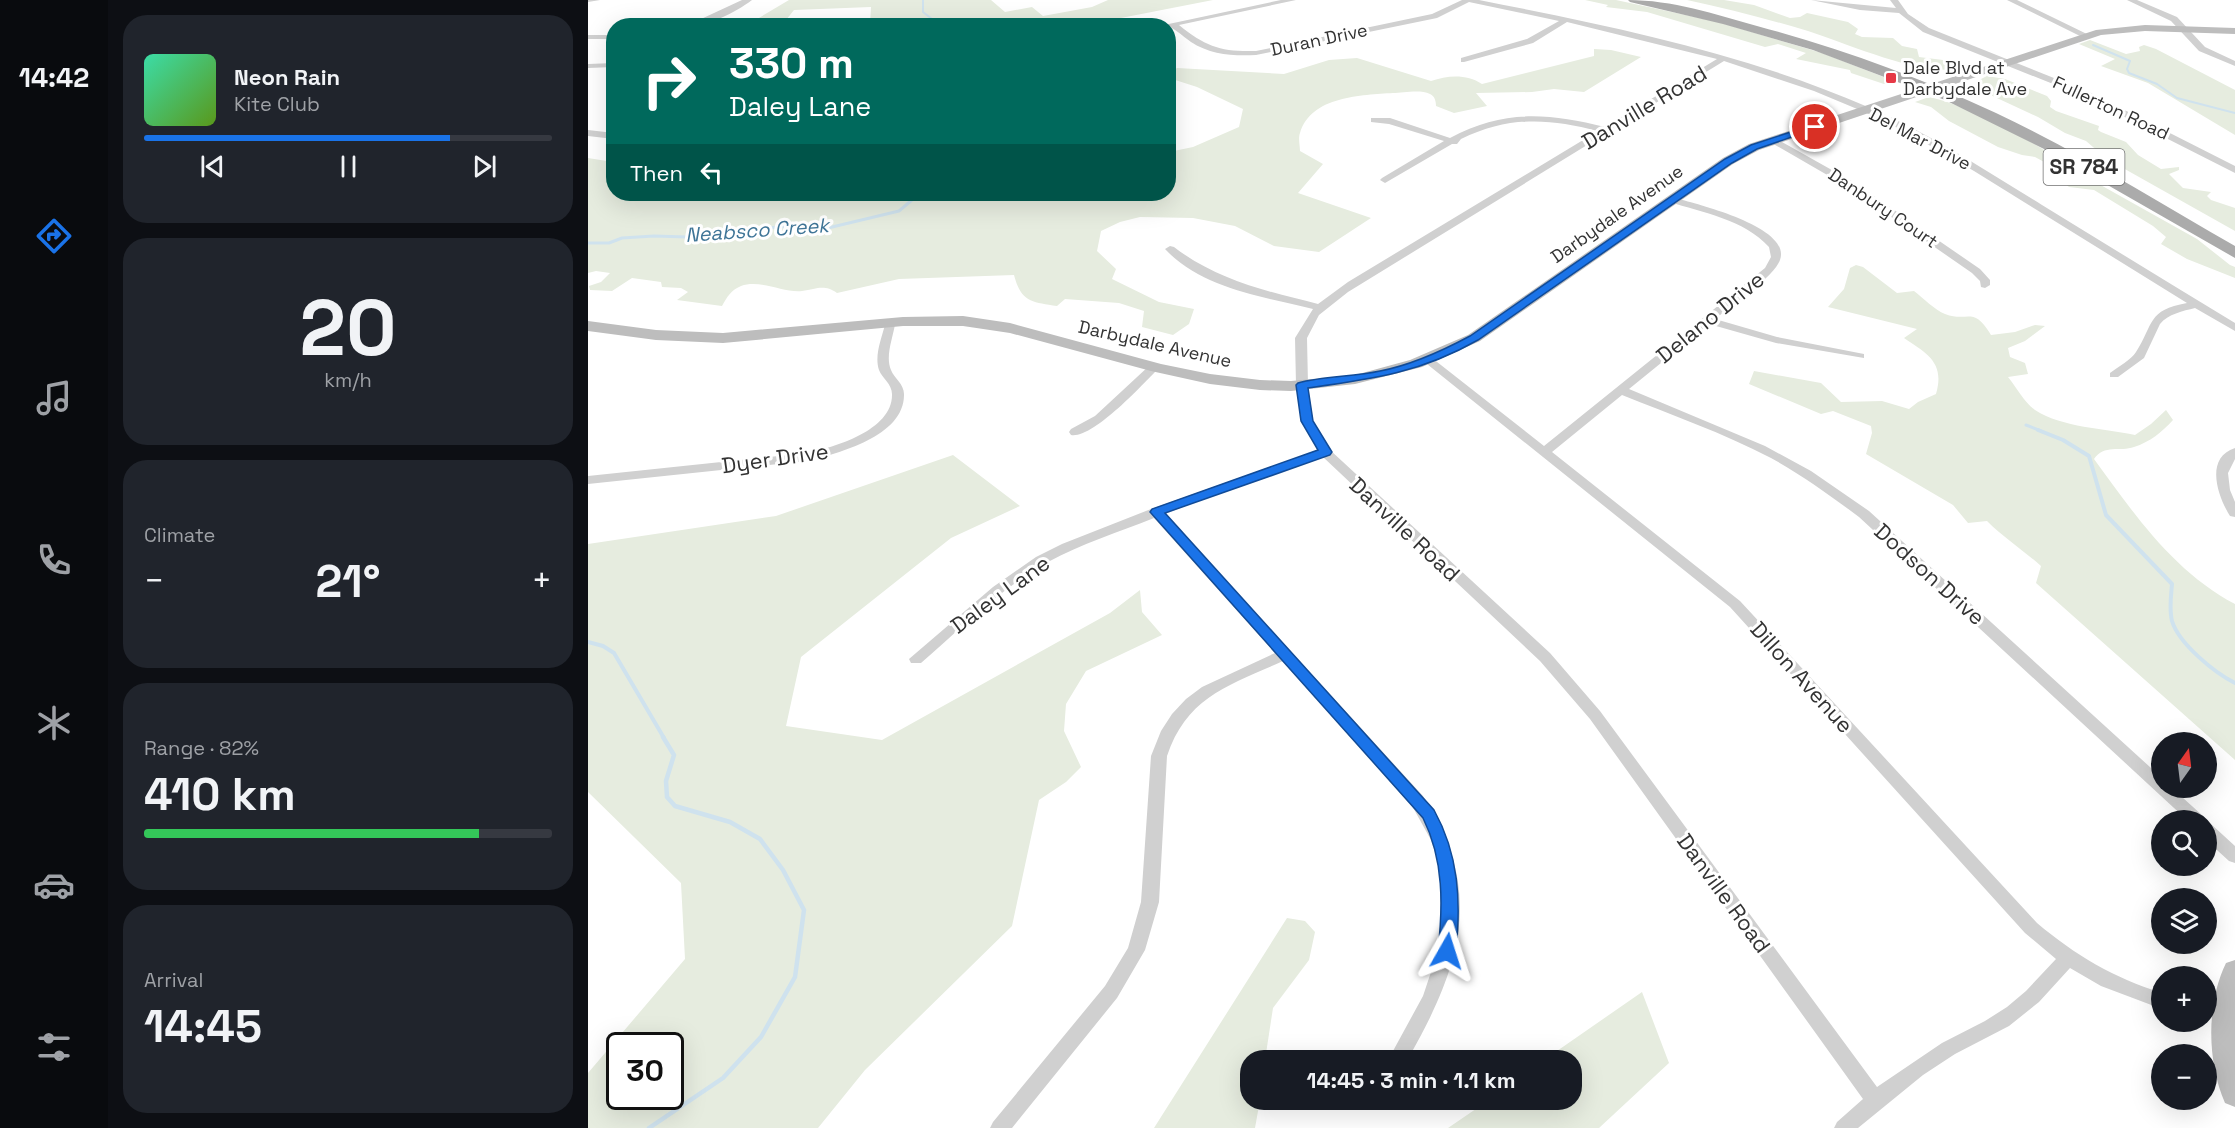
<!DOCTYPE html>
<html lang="en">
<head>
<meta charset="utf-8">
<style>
	:root { --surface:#171b24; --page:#20242c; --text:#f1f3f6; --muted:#9ea1a6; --line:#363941; --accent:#1a73e8 }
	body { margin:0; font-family:"Space Grotesk",sans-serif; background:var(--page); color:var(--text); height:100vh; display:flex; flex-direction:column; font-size:22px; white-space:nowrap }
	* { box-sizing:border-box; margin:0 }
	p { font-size:20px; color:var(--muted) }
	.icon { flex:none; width:33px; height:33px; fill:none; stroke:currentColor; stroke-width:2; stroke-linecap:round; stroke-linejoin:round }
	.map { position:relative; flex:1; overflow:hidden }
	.drawer { display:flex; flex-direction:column; gap:15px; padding:15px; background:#0d0f14; width:480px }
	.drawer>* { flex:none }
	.guide { position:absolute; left:18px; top:18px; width:570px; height:183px; border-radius:24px; box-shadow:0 6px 24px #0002; background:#00695c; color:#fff; overflow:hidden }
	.needle { width:39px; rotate:14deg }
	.buttons { position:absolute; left:1563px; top:732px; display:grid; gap:12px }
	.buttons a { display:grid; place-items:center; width:66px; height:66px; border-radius:50%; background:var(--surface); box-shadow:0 6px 24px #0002; font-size:30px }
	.speed { position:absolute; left:18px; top:1032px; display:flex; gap:12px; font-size:30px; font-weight:700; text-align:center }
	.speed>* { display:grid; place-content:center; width:78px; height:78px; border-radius:50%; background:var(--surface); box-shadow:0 6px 24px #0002; line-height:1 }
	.speed .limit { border:3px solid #111; border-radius:9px; background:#fff; color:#111 }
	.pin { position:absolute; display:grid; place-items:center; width:51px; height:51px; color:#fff; margin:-26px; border:3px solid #fff; border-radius:50%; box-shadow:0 2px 6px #0007 }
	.me { position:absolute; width:66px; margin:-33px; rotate:6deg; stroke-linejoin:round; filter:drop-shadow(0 0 4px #0008) }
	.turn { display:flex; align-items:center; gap:21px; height:126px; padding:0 24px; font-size:27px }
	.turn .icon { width:78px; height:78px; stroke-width:2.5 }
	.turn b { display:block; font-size:42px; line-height:51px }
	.then { display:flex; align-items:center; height:57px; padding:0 24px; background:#0003; gap:12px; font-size:22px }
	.big { font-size:45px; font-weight:600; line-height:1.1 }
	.drawer .card { flex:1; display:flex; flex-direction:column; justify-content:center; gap:9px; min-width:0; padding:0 21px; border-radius:24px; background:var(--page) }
	.drawer .dial { align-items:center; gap:0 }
	.dial b { font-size:78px; line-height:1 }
	.song { display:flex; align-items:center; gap:18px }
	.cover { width:72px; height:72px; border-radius:9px; background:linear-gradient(135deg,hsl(160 70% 55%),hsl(90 70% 35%)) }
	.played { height:6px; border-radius:3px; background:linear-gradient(90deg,var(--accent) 75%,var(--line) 75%) }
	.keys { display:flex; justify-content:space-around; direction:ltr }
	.heat { display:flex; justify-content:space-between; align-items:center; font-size:33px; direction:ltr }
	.charge { height:9px; border-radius:4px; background:linear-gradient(90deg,#34c759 82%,var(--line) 0) }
	.trip { position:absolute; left:652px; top:1050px; width:342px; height:60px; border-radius:24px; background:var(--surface); box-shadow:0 6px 24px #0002; font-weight:600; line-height:60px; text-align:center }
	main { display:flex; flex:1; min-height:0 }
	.tab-bar { display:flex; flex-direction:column; width:108px; justify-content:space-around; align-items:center; background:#090b0e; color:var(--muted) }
	.tab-bar .icon { width:42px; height:42px }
	.tab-bar .current { color:var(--accent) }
	.tab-bar b { font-size:27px; color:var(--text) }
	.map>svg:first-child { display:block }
</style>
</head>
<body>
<main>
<nav class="tab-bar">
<b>14:42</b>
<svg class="icon current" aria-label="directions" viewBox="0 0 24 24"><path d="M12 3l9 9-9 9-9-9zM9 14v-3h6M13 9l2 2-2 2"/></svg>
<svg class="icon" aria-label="music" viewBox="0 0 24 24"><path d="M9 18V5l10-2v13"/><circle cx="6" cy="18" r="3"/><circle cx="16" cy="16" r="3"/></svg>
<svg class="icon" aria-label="phone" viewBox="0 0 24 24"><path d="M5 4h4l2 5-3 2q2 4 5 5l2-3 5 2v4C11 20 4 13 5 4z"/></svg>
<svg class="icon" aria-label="climate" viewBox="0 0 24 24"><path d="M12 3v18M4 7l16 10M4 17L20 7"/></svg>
<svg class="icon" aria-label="car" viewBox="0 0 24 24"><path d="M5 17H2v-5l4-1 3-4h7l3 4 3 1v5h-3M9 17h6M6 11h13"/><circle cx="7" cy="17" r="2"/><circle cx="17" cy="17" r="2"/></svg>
<svg class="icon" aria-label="filters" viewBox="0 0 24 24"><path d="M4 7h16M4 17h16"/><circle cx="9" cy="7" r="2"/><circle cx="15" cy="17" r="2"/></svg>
</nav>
<section class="drawer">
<div class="card">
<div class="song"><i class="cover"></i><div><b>Neon Rain</b><p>Kite Club</p></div></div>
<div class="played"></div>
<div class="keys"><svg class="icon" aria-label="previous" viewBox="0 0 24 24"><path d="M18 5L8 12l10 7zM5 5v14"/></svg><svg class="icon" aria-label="pause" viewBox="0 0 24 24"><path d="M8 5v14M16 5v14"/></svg><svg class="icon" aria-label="next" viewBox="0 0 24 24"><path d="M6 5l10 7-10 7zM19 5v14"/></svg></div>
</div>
<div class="card dial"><b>20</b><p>km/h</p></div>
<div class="card"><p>Climate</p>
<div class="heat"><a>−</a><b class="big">21°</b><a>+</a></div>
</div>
<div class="card"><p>Range · 82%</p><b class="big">410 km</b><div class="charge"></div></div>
<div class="card"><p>Arrival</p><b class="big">14:45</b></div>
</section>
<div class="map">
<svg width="1647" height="1128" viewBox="0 0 1647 1128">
	<rect width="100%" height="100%" fill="#fff"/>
	<path fill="#e6ecdf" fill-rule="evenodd" d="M201,0h202l14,12 27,-5 11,9 49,-9 16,-7h105l-128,25h-215l1,-18 -77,3 -12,15h-35z
		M997,0h31l102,22 104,31 72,28 -10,3 -33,-11 -1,-3 -54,-11 10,-6 -28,-9 -13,3 -118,-35 -41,-5 2,-2z
		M1099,0h37l30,5 36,13 10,-1 7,-4 41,9 10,7 -3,5 7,3 31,1 9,8 15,3 2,8 32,4 9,4 -1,3c-35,10 -113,-25 -151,-37 -40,-12 -80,-22 -121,-31z
		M1502,40l36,14 14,-3 -1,-4 5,-2 12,4 79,41v45l-87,-52 -47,-17 14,-7 -36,-15z
		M1006,49l17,1 30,7 -57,35 -30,-3 -22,3 -56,1 11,13 -33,7 -18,-7c0,-4 -1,-10 -6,-12 -10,-5 -27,-1 -37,-1 -31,2 -82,3 -93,40 -2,5 0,13 0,18l23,13 -25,29 73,25 -52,34 -45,-6 -39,-20 -42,-8 -53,-1 -20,5 -19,9 -4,20 19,18 -4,10 47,23 35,7 -5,15 -16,11 -31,-8 2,-16 -25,-8 -54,-4 -8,7c-25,-4 -36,-4 -43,-31l-115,4 -62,14c-13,-9 -20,-4 -35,-2 -19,2 -42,-12 -61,-5 -10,4 -14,11 -19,20l-45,-6 11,-8 -7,-4 -19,-1 -1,-5 -29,-4 -20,13 -22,-1 -1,-4 12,-4 9,-9 -14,-2 -8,2v-115l25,4 1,32h554l1,-42 24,-5 46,-20 4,-18 -46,-22 -28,-9v-4l8,-6 107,6 45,-14 28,-2 74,23c17,-6 36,-7 51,3l112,-28z
		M1399,76l18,3 42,17 4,5 -1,6 6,4 43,15 -1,4 3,2 25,10 12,13 23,14 18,-2v3l-10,4 14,14 28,4 -4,4 4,4 24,8v23l-128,-72 -21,-18 -21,-8 -27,-16 -54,-25 -7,-6v-5z
		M1341,97c32,6 93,39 122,57 16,10 26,29 46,29l100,56 33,26 5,2v11l-48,-19 -26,-15 5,-7 -13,-11 -59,-36 -25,-3 -19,-16 -4,-8 -11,-6 -13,-2 -24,-8 -49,-26 -18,-14 -16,-5z
		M1268,265l7,2 34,26 17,-2c9,7 21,19 31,23 23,9 28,-9 46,21l24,-3 20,-7 10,1 -20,15 -17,7 2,9 15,6 3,11 -20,3c8,10 17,26 27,33 28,18 69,18 100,25l16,-11 15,-14 7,10c-11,12 -23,22 -39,27 -14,5 -30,-3 -40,12 40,55 80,113 141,145v156l-199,-177 5,-17c-18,-16 -37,-28 -54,-45l-19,2 -15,-18 -87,-51 6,-21 -1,-7 -38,-15 -12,3 -72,-30 5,-13 67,12 20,19 41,-1 27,8 9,-7 18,-8c9,-31 -8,-40 -32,-56l13,-9 -89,-22 16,-18 6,-21z
		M365,455l67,51 -69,32 -150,119 -15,69 96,14 228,-127 30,-23 2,22 20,23 -76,36 -20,33 -2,27 17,36 -15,15 -27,18 -27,126 -147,144 -47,58h-230v-55l97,-114 -4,-76 -93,-91v-248l188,-28zM32,1046h50v50h-50z
		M699,918l18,3 10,11 -6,28 -36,48 -8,52h-14v40h9l-5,28h-101z
		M1054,992l27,71 -70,65h-151l41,-28h83v-40h-28z"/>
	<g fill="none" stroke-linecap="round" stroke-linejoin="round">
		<path stroke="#cfe2ee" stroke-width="2" d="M335,0v12l18,14
			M1505,45l37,16 -3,8 2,4 28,11 20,14 58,15"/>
		<path stroke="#cfe2ee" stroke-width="3" d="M0,243h21l13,-5 32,-2 33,1 120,-13 11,4h10l71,-17 20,-17
			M1438,425l15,6"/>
		<path stroke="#cfe2ee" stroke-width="4" d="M1450,430l25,10 26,16 17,59 66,69c-1,12 -3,25 0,37 7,23 43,52 63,62
			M0,642l15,4 11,7 50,85"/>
		<path stroke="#cfe2ee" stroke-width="4.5" d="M61,1128l74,-50 38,-41 34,-60 9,-67 -21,-40 -23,-31 -30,-17 -55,-16 -8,-9 -1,-16 8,-26 -11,-18"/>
		<path fill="#d0d0d0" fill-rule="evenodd" d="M0,0h12l-12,2z
			M154,0h10c-17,13 -44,26 -66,26z
			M693,0h15l-117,25c27,22 43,27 77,26l176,-37 30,-14h17c132,26 265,53 389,107 61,26 117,63 174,98 64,39 128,79 193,118v8l-40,-23c-12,3 -27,6 -35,16l-16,34 -26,19h-8v-4c8,-6 21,-13 26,-21 18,-28 11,-42 51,-49l-213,-132 -66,-38 -46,-22 -48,-20 -90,-30 -376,231 -29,23 -12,23 1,47 5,36 17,29 220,203 50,58 277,376 65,-44 43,-22 22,-14 19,-16 30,-32 -31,-26 -295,-326 -308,-247 6,-3 4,1 112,88 221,-178 6,-11 -2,-10c-24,-27 -67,-35 -100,-45v-4h6c22,6 117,29 105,62 -6,17 -50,47 -65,59l62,18 87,17v4l-88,-15 -67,-19 -80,65 136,57 46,25 58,40 293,267v10h10l31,28 2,4h-18l-328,-303c-28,-21 -57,-42 -88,-59 -48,-25 -99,-43 -149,-63l-70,57 188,149 297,322c38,32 77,55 125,70v16l-61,-23 -31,-18 -31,34 -30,24 -54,28 -32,21 -65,53h-24l3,-6 26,-23 -273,-380 -50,-58 -217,-204 -92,31 -66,26 258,282c62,94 38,170 -14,261l-7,2 -7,-2 -2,-6 30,-55 14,-42 6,-46 -5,-46 -7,-22 -20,-36 -128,-143c-53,24 -96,35 -116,95l-8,146 -14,48 -28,48 -105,130h-22l3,-6 112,-136 23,-38 13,-46 10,-146 10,-25 11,-17 14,-15 16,-12 73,-34 -121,-135c-35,14 -73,26 -106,44 -47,26 -87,66 -127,101h-10l-2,-4 84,-72 43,-30 26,-13 89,-35 167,-59 -17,-29 -5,-36 -1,-47 18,-29c-49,-12 -112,-21 -148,-60l5,-3 4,1c43,33 92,44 144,57l30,-22 250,-151c-50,-13 -89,-15 -137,8l-4,5h-5l-67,39 -5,-3 2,-2 62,-37 -55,-17 -18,-2v-4h19l60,20c53,-29 98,-25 155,-11l112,-68 -150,-37 -34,21 -69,19h-3v-4l66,-19 32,-18 -90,-19 -32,16 -181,37c-23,1 -45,0 -65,-13 -10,-7 -17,-15 -27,-17z
			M1223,0l85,8 -6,-8h8l10,14 21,14 160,64 146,74v7l-152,-77 -160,-64 -24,-19 -39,-3z
			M1419,0h10l74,36 -7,2z
			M1539,0h10l40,17 28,30 30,14v5l-36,-15 -28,-30z
			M234,19h6l-1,7h-8z
			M0,35h26v4h-26z
			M26,63v4l-26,1v-4z
			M580,118l5,1 1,2 -6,3z
			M0,130l26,3v6l-26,-3z
			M1185,137l82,46 125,86 10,11v5l-5,3 -4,-1 -1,-6 -8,-8 -124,-86 -78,-45 -1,-2z
			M302,321l5,3c-2,14 -10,32 -4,46 3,8 13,14 13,24 1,42 -65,59 -97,67l-219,23v-8l219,-23c28,-6 86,-23 85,-59 0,-10 -10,-16 -13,-24 -5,-15 3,-32 6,-46z
			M566,364l6,3 -2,2c-16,16 -65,70 -87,66l-2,-3 2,-3 24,-13 55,-51z
			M1647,448v11l-7,14 2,17 5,12v15l-5,-1c-12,-19 -26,-58 5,-68z
			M1618,824l6,1 23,21v17l-6,-2 -23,-21z"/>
		<path fill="#bdbdbd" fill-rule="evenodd" d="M1557,25l90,3v6l-90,-3 -44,4 -342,115 -26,14 -253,177 -58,26 -67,17 -64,7 -31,-1 -50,-6 -59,-13 -141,-38 -47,-7h-60l-180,17 -67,-3 -68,-9v-10l68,9 67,3 180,-16 60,-1 47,7 151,41 49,10 50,6 31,1 64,-6 55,-15 58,-25 255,-177 26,-14 347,-114z
			M1647,960v147l-10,-4c-18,-41 -19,-99 1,-140z"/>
		<path fill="#ababab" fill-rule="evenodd" d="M1040,0c44,0 87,14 129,26 82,22 162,51 239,87 83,39 160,88 239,133v12l-185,-106 -105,-52 -132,-50 -90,-26 -93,-22z"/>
	</g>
	<path fill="#1a73e8" stroke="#114b97" stroke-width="1.5" d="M1227,124l3,1v3l-61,21 -25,14 -254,177c-58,33 -105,39 -170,48l5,33 19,31 -2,3 -165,58 269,297c25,45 27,91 22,141l-2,5 -7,3 -6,-3 -3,-5c5,-45 6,-91 -15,-133l-273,-306 2,-3 166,-59 -17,-29 -5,-36 2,-2c26,-7 55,-6 82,-12 32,-6 62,-20 90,-35l255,-177 26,-14z"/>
	<rect fill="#e63946" stroke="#fff" stroke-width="2" x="1297" y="72" width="12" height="12" rx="3"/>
	<g text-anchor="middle" stroke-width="6" stroke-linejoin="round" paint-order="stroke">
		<g font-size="18" fill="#333" stroke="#fff">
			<text transform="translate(731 40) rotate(-12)" y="6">Duran Drive</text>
			<text transform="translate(1523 108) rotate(25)" y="6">Fullerton Road</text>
			<text transform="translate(1332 139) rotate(28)" y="6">Del Mar Drive</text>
			<text transform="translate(1295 208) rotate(34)" y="6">Danbury Court</text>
			<text transform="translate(1029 214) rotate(-35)" y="6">Darbydale Avenue</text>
			<text transform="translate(567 344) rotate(13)" y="6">Darbydale Avenue</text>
		</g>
		<g font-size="18" fill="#333" stroke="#fff" text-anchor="start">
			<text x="1315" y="74">Dale Blvd at<tspan x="1315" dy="21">Darbydale Ave</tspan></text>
		</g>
		<g font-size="20" font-style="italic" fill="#3f7597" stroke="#fff">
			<text transform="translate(169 230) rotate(-4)" y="7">Neabsco Creek</text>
		</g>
		<rect fill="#fff" stroke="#707070" stroke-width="1.5" x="1455.5" y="149" width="81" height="36" rx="4.5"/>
		<g font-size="21" font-weight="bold" fill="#333">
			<text x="1496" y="174">SR 784</text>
		</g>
		<g font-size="22" fill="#333" stroke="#fff">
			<text transform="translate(1056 107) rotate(-31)" y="8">Danville Road</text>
			<text transform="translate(1122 317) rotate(-39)" y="8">Delano Drive</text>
			<text transform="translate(187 458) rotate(-8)" y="8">Dyer Drive</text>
			<text transform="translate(817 529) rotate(43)" y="8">Danville Road</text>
			<text transform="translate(1342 574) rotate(42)" y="8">Dodson Drive</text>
			<text transform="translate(412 594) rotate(-36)" y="8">Daley Lane</text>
			<text transform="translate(1214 677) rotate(48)" y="8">Dillon Avenue</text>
			<text transform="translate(1136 893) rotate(54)" y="8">Danville Road</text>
		</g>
	</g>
</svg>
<div class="buttons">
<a><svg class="needle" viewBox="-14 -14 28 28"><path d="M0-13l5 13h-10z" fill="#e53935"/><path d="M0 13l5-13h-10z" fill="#9ea1a6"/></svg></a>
<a><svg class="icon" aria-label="search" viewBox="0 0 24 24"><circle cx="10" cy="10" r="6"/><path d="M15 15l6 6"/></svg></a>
<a><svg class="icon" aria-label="layers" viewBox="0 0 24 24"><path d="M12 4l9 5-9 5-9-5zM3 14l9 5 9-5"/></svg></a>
<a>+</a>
<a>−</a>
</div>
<div class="speed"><div class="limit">30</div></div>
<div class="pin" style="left:1227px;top:127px;background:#d93025"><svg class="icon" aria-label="arrive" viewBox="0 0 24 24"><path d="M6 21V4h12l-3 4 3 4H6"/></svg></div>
<svg class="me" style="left:859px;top:951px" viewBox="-20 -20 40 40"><path d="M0-17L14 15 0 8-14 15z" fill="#1a73e8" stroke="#fff" stroke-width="4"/></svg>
<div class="trip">14:45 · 3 min · 1.1 km</div>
<div class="guide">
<div class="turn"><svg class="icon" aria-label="right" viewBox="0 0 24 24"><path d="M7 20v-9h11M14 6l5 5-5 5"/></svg><div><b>330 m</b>Daley Lane</div></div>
<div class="then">Then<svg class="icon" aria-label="left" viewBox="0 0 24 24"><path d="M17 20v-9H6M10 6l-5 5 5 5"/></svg></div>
</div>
</div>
</main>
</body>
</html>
